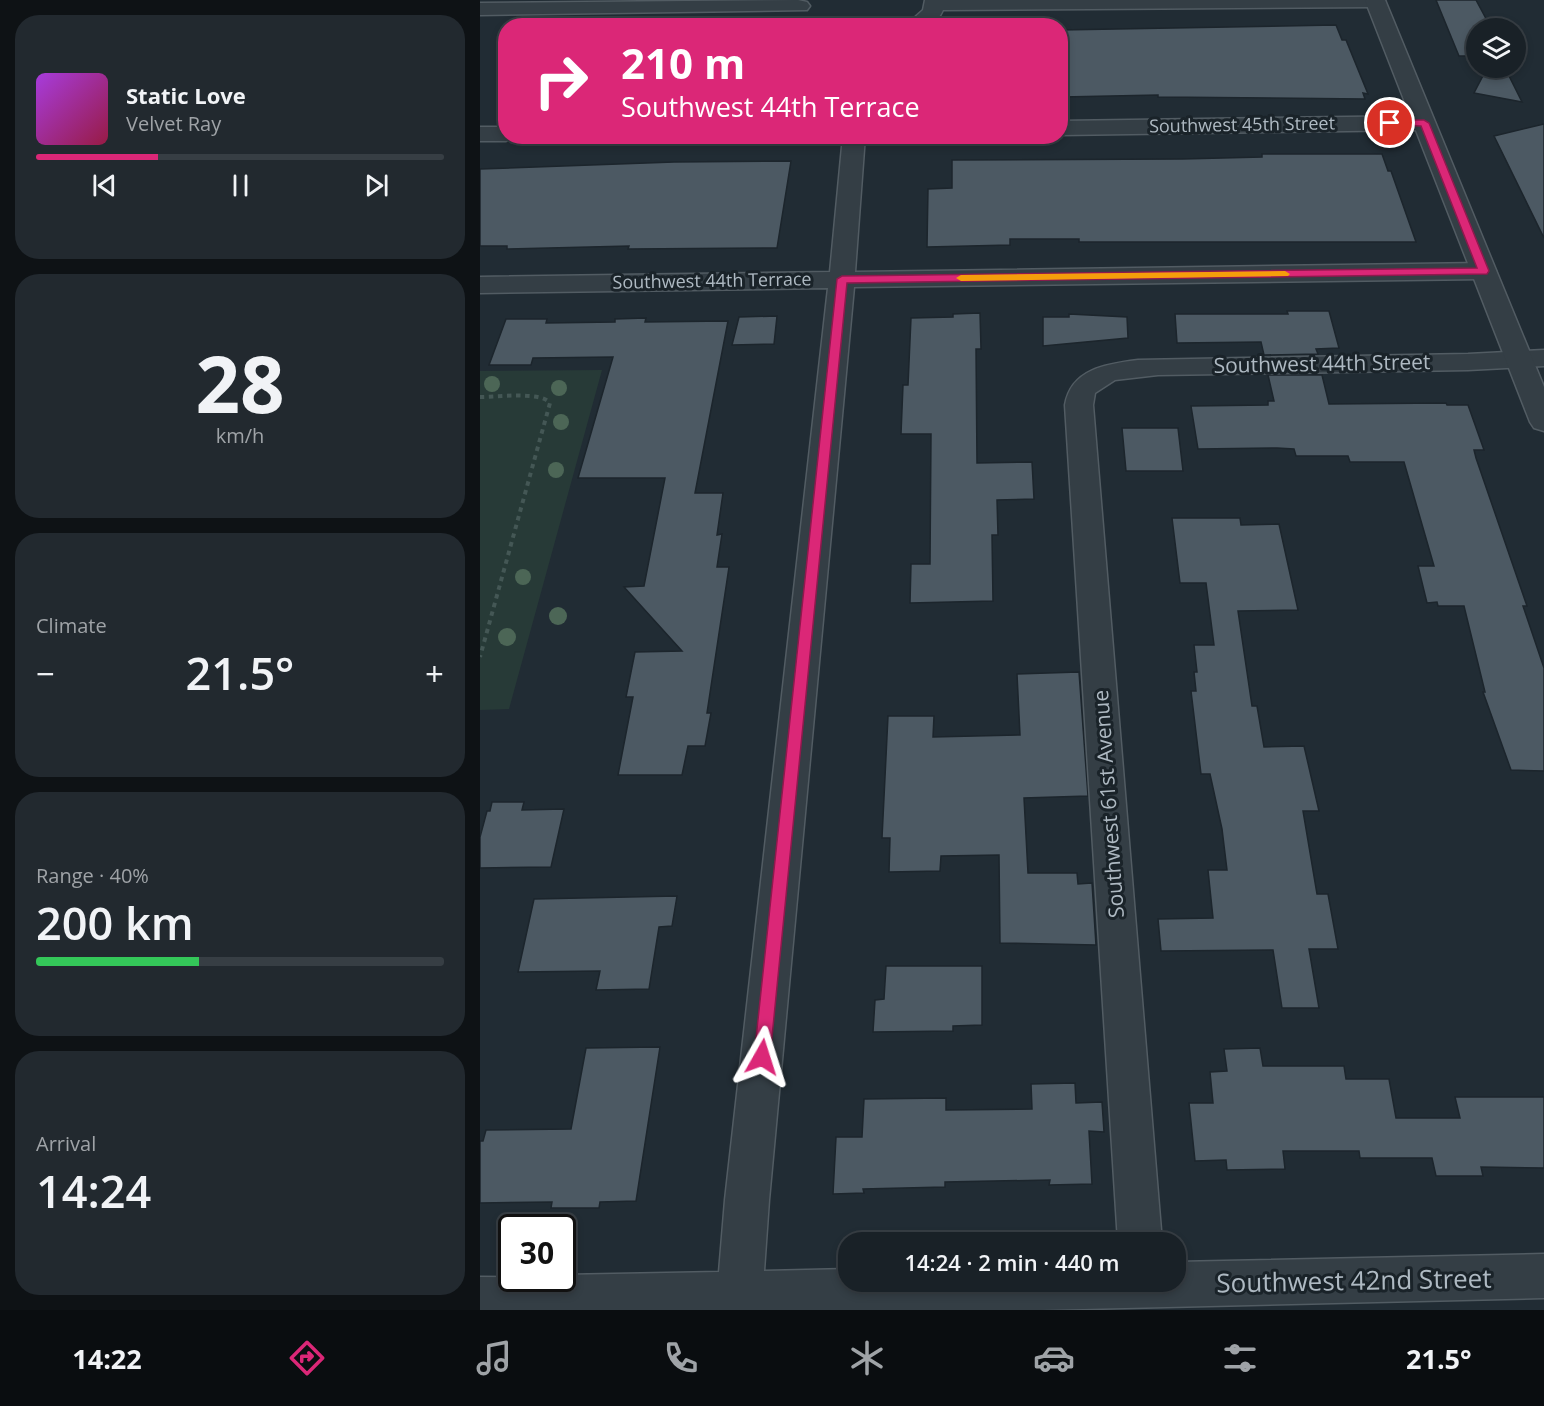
<!DOCTYPE html>
<html lang="en">
<head>
<meta charset="utf-8">
<style>
	:root { --surface:#192127; --page:#22292f; --text:#f1f3f6; --muted:#9fa3a7; --line:#373e44; --accent:#db2777 }
	body { margin:0; font-family:"Open Sans",sans-serif; background:var(--page); color:var(--text); height:100vh; display:flex; flex-direction:column; font-size:22px; white-space:nowrap }
	* { box-sizing:border-box; margin:0 }
	p { font-size:20px; color:var(--muted) }
	.icon { flex:none; width:33px; height:33px; fill:none; stroke:currentColor; stroke-width:2; stroke-linecap:round; stroke-linejoin:round }
	.map { position:relative; flex:1; overflow:hidden }
	.sheet { display:flex; flex-direction:column; gap:15px; padding:15px; background:#0e1215; width:480px }
	.sheet>* { flex:none }
	.hud { position:absolute; left:18px; top:18px; width:570px; height:126px; border-radius:24px; box-shadow:0 3px 9px #0003,0 0 0 2px var(--line); background:#db2777; color:#fff; overflow:hidden }
	.buttons { position:absolute; left:986px; top:18px; display:grid; gap:12px }
	.buttons a { display:grid; place-items:center; width:60px; height:60px; border-radius:50%; background:var(--surface); box-shadow:0 3px 9px #0003,0 0 0 2px var(--line); font-size:30px }
	.speed { position:absolute; left:18px; top:1214px; display:flex; gap:12px; font-size:30px; font-weight:700; text-align:center }
	.speed>* { display:grid; place-content:center; width:78px; height:78px; border-radius:50%; background:var(--surface); box-shadow:0 3px 9px #0003,0 0 0 2px var(--line); line-height:1 }
	.speed .limit { border:3px solid #111; border-radius:9px; background:#fff; color:#111 }
	.pin { position:absolute; display:grid; place-items:center; width:51px; height:51px; color:#fff; margin:-26px; border:3px solid #fff; border-radius:50%; box-shadow:0 2px 6px #0007 }
	.me { position:absolute; width:66px; margin:-33px; rotate:6deg; stroke-linejoin:round; filter:drop-shadow(0 0 4px #0008) }
	.turn { display:flex; align-items:center; gap:21px; height:126px; padding:0 24px; font-size:27px }
	.turn .icon { width:78px; height:78px; stroke-width:2.5 }
	.turn b { display:block; font-size:42px; line-height:51px }
	.big { font-size:45px; font-weight:600; line-height:1.1 }
	.sheet .tile { flex:1; display:flex; flex-direction:column; justify-content:center; gap:9px; min-width:0; padding:0 21px; border-radius:24px; background:var(--page) }
	.sheet .dial { align-items:center; gap:0 }
	.dial b { font-size:78px; line-height:1 }
	.song { display:flex; align-items:center; gap:18px }
	.cover { width:72px; height:72px; border-radius:9px; background:linear-gradient(135deg,hsl(280 70% 55%),hsl(340 70% 35%)) }
	.played { height:6px; border-radius:3px; background:linear-gradient(90deg,var(--accent) 30%,var(--line) 30%) }
	.keys { display:flex; justify-content:space-around; direction:ltr }
	.heat { display:flex; justify-content:space-between; align-items:center; font-size:33px; direction:ltr }
	.charge { height:9px; border-radius:4px; background:linear-gradient(90deg,#34c759 40%,var(--line) 0) }
	.trip { position:absolute; left:358px; top:1232px; width:348px; height:60px; border-radius:24px; background:var(--surface); box-shadow:0 3px 9px #0003,0 0 0 2px var(--line); font-weight:600; line-height:60px; text-align:center }
	.menu { display:flex; height:96px; justify-content:space-around; align-items:center; background:#0a0d10; color:var(--muted) }
	.menu .icon { width:42px; height:42px }
	.menu .selected { color:var(--accent) }
	.menu b { font-size:27px; color:var(--text) }
	main { display:flex; flex:1; min-height:0 }
	.map>svg:first-child { display:block }
</style>
</head>
<body>
<main>
<section class="sheet">
<div class="tile">
<div class="song"><i class="cover"></i><div><b>Static Love</b><p>Velvet Ray</p></div></div>
<div class="played"></div>
<div class="keys"><svg class="icon" aria-label="previous" viewBox="0 0 24 24"><path d="M18 5L8 12l10 7zM5 5v14"/></svg><svg class="icon" aria-label="pause" viewBox="0 0 24 24"><path d="M8 5v14M16 5v14"/></svg><svg class="icon" aria-label="next" viewBox="0 0 24 24"><path d="M6 5l10 7-10 7zM19 5v14"/></svg></div>
</div>
<div class="tile dial"><b>28</b><p>km/h</p></div>
<div class="tile"><p>Climate</p>
<div class="heat"><a>−</a><b class="big">21.5°</b><a>+</a></div>
</div>
<div class="tile"><p>Range · 40%</p><b class="big">200 km</b><div class="charge"></div></div>
<div class="tile"><p>Arrival</p><b class="big">14:24</b></div>
</section>
<div class="map">
<svg width="1064" height="1310" viewBox="0 0 1064 1310">
	<rect width="100%" height="100%" fill="#212c34"/>
	<path fill="#273a37" d="M122,370l-93,339 -29,1v-339z"/>
	<path fill="#4c5963" stroke="#1c252c" stroke-width="1.5" d="M956,0h40l15,28h-15v28h-17z
		M856,25l6,15h4l22,54 -5,-1 2,6 -207,-2v-2l-96,2 -2,-67z
		M1007,68h18l17,34 -48,-9z
		M1064,124v114l-50,-102z
		M782,154h120l6,17h3l25,71h-337v-3h-69v6l-83,2 1,-58 24,-1v-28l230,-1 80,-2z
		M311,161l-14,87 -149,1 1,-3 -122,3v-3h-27v-77l194,-7z
		M807,311h42l10,37 -23,1 2,5 -54,1 -3,-13 -84,1 -2,-29h113z
		M500,313l1,36h-5l1,114 55,-1 2,37 -37,1 1,35h-6l1,66 -83,2 1,-39h19l1,-130h-30l2,-49h5l3,-67 42,-1v-3z
		M589,314l58,3 1,21 -85,8v-29h26z
		M297,316l-3,28 -42,1 7,-28z
		M166,318l-1,4 83,-1 -33,172h28l-6,42 5,-1 -5,33h12l-22,146h4l-6,33h-17l-6,29h-64l15,-78h-7l9,-45 47,-1 -58,-64 20,-1 21,-108h-87l35,-121 -80,1 -2,7h-42l17,-46h41l-1,4 69,-1v-3z
		M788,375h54l7,29 117,-1 1,2h21l16,45h-10l2,8 51,148h-4l21,62v103l-33,-1 -28,-78h2l-21,-86h-26l-1,-4 -10,1 -9,-37h16l-30,-104h-54l-2,-6h-52l-2,-7 -17,-1 -79,1 -7,-43 77,-1v-4h6z
		M642,428h56l5,43h-57z
		M692,518h68l1,7 38,-1 19,86 -60,1 14,95h5l7,41 40,-1 15,65h-16l14,83h11l10,55h-29l10,59h-37l-9,-58 -112,1 -3,-32 55,-1 -5,-48h19l-5,-41 -12,-55h-9l-10,-83h5l-2,-19h3l-3,-27h20l-8,-62h-26z
		M599,672l9,124 -64,2 4,75h49l1,11 14,-1 4,62 -96,-2 -1,-88 -58,1 -1,15 -51,1 1,-34h-8l6,-122h46l-1,21 87,-2 -3,-61z
		M12,802h32l-2,8 42,-1 -13,58 -71,1v-31l7,-26h3z
		M197,896l-5,30 -13,1 -10,62 -53,1 4,-19 -82,1 16,-73z
		M406,966h96v59l-29,1v5l-80,1 2,-32 9,-1z
		M180,1047l-24,154 -36,1 -1,6h-48l1,-6 -72,1v-62h3l3,-11 85,-1 15,-81z
		M780,1048l3,18h81l2,13h43l7,39h64l-5,-21h89v71l-63,-1 2,9h-47l-4,-18h-72l-1,-7h-76l2,18 -58,1 -1,-10 -31,1 -6,-58h24l-3,-31 17,-1 -3,-22z
		M595,1083l1,20 26,-1 2,30 -15,-1 3,53 -43,1 1,-5 -105,2v5l-82,2 1,4 -31,1 3,-57h26l2,-38 82,-1v12l86,-1 -1,-25z"/>
	<g fill="none" stroke-linecap="round" stroke-linejoin="round">
		<g stroke="#525c63" stroke-width="3">
			<path id="minor" d="M318,0l9,2 3,4 -3,4 -327,5v-12z
				M445,0h459l1,1 -3,4 -7,2 -432,3c-7,17 -22,16 -38,16l18,-16z
				M944,116l8,2 3,5 -3,5 -8,2 -364,5v-14z
				M0,127h26v9h10l-10,5h-26z
				M363,136h22l-10,136 628,-9 9,3 4,5 -4,5 -9,3 -629,8 -85,913 -5,71 85,-2v12h327v-19l368,-8v44l-503,12h-561v-33l82,1v-3l157,-3 6,-72 103,-912 -348,5v-16l350,-5z
				M1064,350v16l-76,4 -310,5 -43,5 -20,13 -2,12 69,837h-44l-53,-837c6,-36 41,-41 73,-45l330,-6z"/>
		</g>
		<g stroke="#525c63" stroke-width="3">
			<path id="tertiary" d="M885,0h20l159,387v44l-10,-3 -4,-6z"/>
		</g>
		<path stroke="#445755" stroke-width="4" stroke-dasharray="4.5 4.5" stroke-linecap="butt" d="M0,397c15,0 61,-6 70,6l-70,254"/>
		<use href="#minor" fill="#343e45" fill-rule="evenodd"/>
		<use href="#tertiary" fill="#343e45" fill-rule="evenodd"/>
	</g>
	<g fill="#4c6656">
		<circle cx="12" cy="384" r="8"/>
		<circle cx="79" cy="388" r="8"/>
		<circle cx="81" cy="422" r="8"/>
		<circle cx="76" cy="470" r="8"/>
		<circle cx="43" cy="577" r="8"/>
		<circle cx="78" cy="616" r="9"/>
		<circle cx="27" cy="637" r="9"/>
	</g>
	<path fill="#db2777" stroke="#8e194d" stroke-width="1.5" d="M910,120h34l5,3 60,148 -2,3 -640,9 -77,774 -2,5 -6,3 -6,-3 -2,-5 83,-778 5,-3 635,-8 -56,-142 -35,-1v-4z"/>
	<path fill="#f59e0b" d="M805,271l5,3 -2,2 -327,5 -5,-3 5,-3z"/>
	<g text-anchor="middle" stroke-width="6" stroke-linejoin="round" paint-order="stroke">
		<g font-size="18" fill="#aeb9c2" stroke="#1a2329">
			<text transform="translate(762 125) rotate(-1)" y="6">Southwest 45th Street</text>
			<text transform="translate(232 281) rotate(-1)" y="6">Southwest 44th Terrace</text>
		</g>
		<g font-size="21" fill="#aeb9c2" stroke="#1a2329">
			<text transform="translate(842 364) rotate(-1)" y="7">Southwest 44th Street</text>
			<text transform="translate(629 804) rotate(-94)" y="7">Southwest 61st Avenue</text>
		</g>
		<g font-size="26" fill="#aeb9c2" stroke="#1a2329">
			<text transform="translate(874 1281) rotate(-1)" y="9">Southwest 42nd Street</text>
		</g>
	</g>
</svg>
<div class="buttons">
<a><svg class="icon" aria-label="layers" viewBox="0 0 24 24"><path d="M12 4l9 5-9 5-9-5zM3 14l9 5 9-5"/></svg></a>
</div>
<div class="speed"><div class="limit">30</div></div>
<div class="pin" style="left:910px;top:123px;background:#d93025"><svg class="icon" aria-label="arrive" viewBox="0 0 24 24"><path d="M6 21V4h12l-3 4 3 4H6"/></svg></div>
<svg class="me" style="left:282px;top:1057px" viewBox="-20 -20 40 40"><path d="M0-17L14 15 0 8-14 15z" fill="#db2777" stroke="#fff" stroke-width="4"/></svg>
<div class="trip">14:24 · 2 min · 440 m</div>
<div class="hud">
<div class="turn"><svg class="icon" aria-label="right" viewBox="0 0 24 24"><path d="M7 20v-9h11M14 6l5 5-5 5"/></svg><div><b>210 m</b>Southwest 44th Terrace</div></div>
</div>
</div>
</main>
<nav class="menu">
<b>14:22</b>
<svg class="icon selected" aria-label="directions" viewBox="0 0 24 24"><path d="M12 3l9 9-9 9-9-9zM9 14v-3h6M13 9l2 2-2 2"/></svg>
<svg class="icon" aria-label="music" viewBox="0 0 24 24"><path d="M9 18V5l10-2v13"/><circle cx="6" cy="18" r="3"/><circle cx="16" cy="16" r="3"/></svg>
<svg class="icon" aria-label="phone" viewBox="0 0 24 24"><path d="M5 4h4l2 5-3 2q2 4 5 5l2-3 5 2v4C11 20 4 13 5 4z"/></svg>
<svg class="icon" aria-label="climate" viewBox="0 0 24 24"><path d="M12 3v18M4 7l16 10M4 17L20 7"/></svg>
<svg class="icon" aria-label="car" viewBox="0 0 24 24"><path d="M5 17H2v-5l4-1 3-4h7l3 4 3 1v5h-3M9 17h6M6 11h13"/><circle cx="7" cy="17" r="2"/><circle cx="17" cy="17" r="2"/></svg>
<svg class="icon" aria-label="filters" viewBox="0 0 24 24"><path d="M4 7h16M4 17h16"/><circle cx="9" cy="7" r="2"/><circle cx="15" cy="17" r="2"/></svg>
<b>21.5°</b>
</nav>
</body>
</html>
